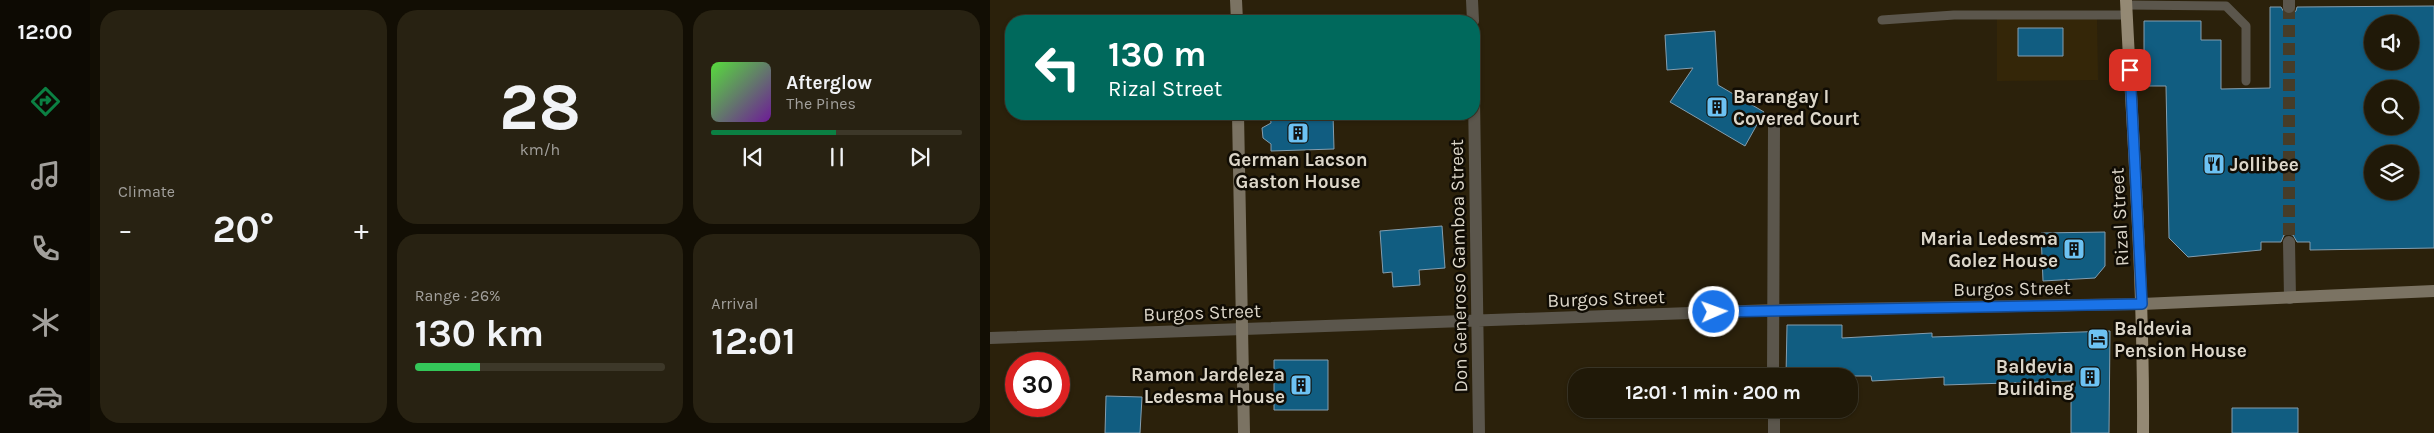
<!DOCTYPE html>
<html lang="en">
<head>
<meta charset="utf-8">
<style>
	:root { --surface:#201908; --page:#282212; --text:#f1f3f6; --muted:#a2a09c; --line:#3d3829; --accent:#0b8043 }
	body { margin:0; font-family:Karla,sans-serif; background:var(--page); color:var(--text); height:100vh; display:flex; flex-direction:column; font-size:19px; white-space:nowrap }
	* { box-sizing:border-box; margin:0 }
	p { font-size:16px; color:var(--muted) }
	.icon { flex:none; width:28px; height:28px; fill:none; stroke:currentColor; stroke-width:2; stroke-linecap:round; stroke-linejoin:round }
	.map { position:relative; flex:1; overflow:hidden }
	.sheet { display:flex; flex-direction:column; gap:10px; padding:10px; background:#120e04; width:900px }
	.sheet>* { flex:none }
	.hud { position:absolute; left:15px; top:15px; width:475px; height:105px; border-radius:20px; box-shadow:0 1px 4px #0004,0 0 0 1px var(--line); background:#00695c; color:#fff; overflow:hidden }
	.tools { position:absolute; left:1374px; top:15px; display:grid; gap:10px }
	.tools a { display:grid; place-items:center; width:55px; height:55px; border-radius:50%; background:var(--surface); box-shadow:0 1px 4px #0004,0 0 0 1px var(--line); font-size:25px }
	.speed { position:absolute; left:15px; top:352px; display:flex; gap:10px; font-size:25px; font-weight:700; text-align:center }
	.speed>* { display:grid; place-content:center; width:65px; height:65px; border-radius:50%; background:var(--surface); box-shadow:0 1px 4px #0004,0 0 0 1px var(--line); line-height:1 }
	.speed .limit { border:8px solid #d22; background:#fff; color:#111 }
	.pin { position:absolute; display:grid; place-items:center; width:42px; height:42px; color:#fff; margin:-21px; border-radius:10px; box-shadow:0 2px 8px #0006 }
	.me { position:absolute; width:55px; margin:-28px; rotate:88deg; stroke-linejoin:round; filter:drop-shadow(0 0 4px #0008) }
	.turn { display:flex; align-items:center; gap:18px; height:105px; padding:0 20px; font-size:22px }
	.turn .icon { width:65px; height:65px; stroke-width:2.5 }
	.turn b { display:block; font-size:35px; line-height:42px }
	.big { font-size:38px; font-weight:700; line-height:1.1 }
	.sheet .tile { flex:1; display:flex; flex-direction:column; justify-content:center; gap:8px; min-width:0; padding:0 18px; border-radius:20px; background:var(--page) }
	.sheet .dial { align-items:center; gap:0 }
	.dial b { font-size:65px; line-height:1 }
	.song { display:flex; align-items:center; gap:15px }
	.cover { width:60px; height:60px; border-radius:8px; background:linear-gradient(135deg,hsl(110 70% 55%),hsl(280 70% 35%)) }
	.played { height:5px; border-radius:2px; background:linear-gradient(90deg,var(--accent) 50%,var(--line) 50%) }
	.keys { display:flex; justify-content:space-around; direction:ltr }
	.heat { display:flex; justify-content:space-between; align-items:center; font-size:28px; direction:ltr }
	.charge { height:8px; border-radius:4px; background:linear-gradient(90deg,#34c759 26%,var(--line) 0) }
	.sheet .tiles { flex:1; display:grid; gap:10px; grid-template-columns:repeat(3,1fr) }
	.tile:first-child { grid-row:span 2 }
	.trip { position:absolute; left:578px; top:368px; width:290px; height:50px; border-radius:20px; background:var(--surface); box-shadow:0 1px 4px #0004,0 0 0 1px var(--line); font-weight:700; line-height:50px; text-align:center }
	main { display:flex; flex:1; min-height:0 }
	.tab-bar { display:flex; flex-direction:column; width:90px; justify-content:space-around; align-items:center; background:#0d0a03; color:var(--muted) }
	.tab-bar .icon { width:35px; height:35px }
	.tab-bar .selected { color:var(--accent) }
	.tab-bar b { font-size:22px; color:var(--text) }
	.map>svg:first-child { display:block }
</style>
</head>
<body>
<main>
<nav class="tab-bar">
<b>12:00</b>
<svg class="icon selected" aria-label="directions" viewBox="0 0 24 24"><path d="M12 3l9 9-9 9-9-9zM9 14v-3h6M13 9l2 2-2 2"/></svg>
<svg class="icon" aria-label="music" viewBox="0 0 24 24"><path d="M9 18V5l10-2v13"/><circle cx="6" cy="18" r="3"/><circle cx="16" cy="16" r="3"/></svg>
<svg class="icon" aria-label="phone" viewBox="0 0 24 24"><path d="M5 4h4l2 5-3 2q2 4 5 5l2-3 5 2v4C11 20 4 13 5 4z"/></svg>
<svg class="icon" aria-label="climate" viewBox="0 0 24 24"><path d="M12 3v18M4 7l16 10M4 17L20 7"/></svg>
<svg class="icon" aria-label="car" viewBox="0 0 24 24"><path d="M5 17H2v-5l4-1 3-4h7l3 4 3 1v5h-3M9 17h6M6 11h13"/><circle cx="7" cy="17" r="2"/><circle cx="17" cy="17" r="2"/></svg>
</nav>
<section class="sheet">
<div class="tiles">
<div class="tile"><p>Climate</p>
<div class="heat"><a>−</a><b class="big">20°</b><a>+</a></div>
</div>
<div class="tile dial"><b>28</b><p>km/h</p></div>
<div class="tile">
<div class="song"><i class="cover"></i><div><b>Afterglow</b><p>The Pines</p></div></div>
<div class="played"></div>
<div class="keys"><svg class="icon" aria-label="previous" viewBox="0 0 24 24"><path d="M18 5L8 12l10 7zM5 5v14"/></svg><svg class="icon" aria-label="pause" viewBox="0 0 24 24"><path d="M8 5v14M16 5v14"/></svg><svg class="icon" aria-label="next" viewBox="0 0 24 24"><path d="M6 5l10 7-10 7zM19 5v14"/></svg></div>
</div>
<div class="tile"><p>Range · 26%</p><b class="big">130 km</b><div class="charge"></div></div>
<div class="tile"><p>Arrival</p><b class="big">12:01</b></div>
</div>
</section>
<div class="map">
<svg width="1444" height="433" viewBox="0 0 1444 433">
	<rect width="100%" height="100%" fill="#2b210b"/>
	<path fill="#342608" d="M1107,16l1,64 -101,1v-63z"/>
	<path fill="#115d81" stroke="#849eaf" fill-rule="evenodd" d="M1444,6v242l-124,2v-8h-13l-4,-7 -5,-1 -4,1 -3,7h-20v8l-73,7 -19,-19 -3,-152h-22v-65h57v19h20v49l49,-1v-81h11l4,7 4,1 7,-4 1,-4zM1382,24h38v37h-38zM1382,89h38v37h-38zM1382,154h38v37h-38z
		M1028,28h45v28h-45z
		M725,31l3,54 46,27 -19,34 -75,-44 23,-34 -26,2 -2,-35z
		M280,114h63l1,35 -63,2v-7l-8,-6 -1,-10 9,-5z
		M452,226l3,42 -26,2 1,15 -27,2 -1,-15 -9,1 -3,-42z
		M1115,232v34l-10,12 -52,3 -2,-48z
		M797,325h55v13l90,-5v4l178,-6 -1,102h-38v-52l-127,4v-8l-72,4 -1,-5h-85z
		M284,360h54v50h-54z
		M116,396l36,1 -2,36h-35z
		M1242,408h66v25h-66z"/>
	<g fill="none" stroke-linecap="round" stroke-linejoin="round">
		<path stroke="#463c28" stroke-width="12" stroke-dasharray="12 6" stroke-linecap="butt" d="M1299,7v235"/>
		<path stroke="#5b564c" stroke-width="9" d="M1136,5l100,1 20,20v55
			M892,20l72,-5h172"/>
		<path stroke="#5b564c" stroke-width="12" d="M482,0l1,21
			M1299,0v7
			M484,97l5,336
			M1299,242l1,56
			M0,338l783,-28 369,-6
			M783,376l1,-250
			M784,409v24"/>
		<path stroke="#7b7363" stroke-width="12" d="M246,0l1,21
			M248,114l6,319
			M1152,304l292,-13"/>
		<path stroke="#948974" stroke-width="12" d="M1136,0c7,144 18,288 17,433"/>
	</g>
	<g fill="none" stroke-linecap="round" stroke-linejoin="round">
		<g stroke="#114b97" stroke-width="12">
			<path id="route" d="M724,312l428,-8 -12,-234"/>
		</g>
		<use href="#route" stroke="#1a73e8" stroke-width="9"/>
	</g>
	<defs>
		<g id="building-square" transform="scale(1.125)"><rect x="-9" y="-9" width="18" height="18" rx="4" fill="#6dc2f3" stroke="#100c04"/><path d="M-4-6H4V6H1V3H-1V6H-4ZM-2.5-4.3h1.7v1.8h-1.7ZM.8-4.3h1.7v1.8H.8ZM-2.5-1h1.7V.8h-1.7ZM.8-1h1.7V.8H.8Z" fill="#111"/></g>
		<g id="restaurant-square" transform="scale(1.125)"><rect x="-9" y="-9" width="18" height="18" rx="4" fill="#6dc2f3" stroke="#100c04"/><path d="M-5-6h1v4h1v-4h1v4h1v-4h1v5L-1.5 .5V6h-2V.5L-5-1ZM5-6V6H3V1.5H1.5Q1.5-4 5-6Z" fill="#111"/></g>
		<g id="hotel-square" transform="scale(1.125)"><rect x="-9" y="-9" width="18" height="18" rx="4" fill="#6dc2f3" stroke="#100c04"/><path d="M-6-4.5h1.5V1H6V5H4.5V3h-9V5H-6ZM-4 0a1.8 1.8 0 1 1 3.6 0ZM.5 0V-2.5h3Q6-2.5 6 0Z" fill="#111"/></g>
	</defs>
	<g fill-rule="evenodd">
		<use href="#building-square" x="727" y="107"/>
		<use href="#building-square" x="308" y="133"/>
		<use href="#restaurant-square" x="1224" y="164"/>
		<use href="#building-square" x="1084" y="249"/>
		<use href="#hotel-square" x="1108" y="339"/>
		<use href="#building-square" x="1100" y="377"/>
		<use href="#building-square" x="311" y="385"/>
	</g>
	<g text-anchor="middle" stroke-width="5" stroke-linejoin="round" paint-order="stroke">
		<g font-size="19" font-weight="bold" fill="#dcd6c9" stroke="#100c04" text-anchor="start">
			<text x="743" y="103">Barangay I<tspan x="743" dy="22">Covered Court</tspan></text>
			<text x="308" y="166" text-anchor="middle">German Lacson<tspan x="308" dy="22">Gaston House</tspan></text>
			<text x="1240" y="171">Jollibee</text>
			<text x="1068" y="245" text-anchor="end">Maria Ledesma<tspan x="1068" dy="22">Golez House</tspan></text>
			<text x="1124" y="335">Baldevia<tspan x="1124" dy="22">Pension House</tspan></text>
			<text x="1084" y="373" text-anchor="end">Baldevia<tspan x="1084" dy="22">Building</tspan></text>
			<text x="295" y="381" text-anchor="end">Ramon Jardeleza<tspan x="295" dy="22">Ledesma House</tspan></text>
		</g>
		<g font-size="19" fill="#dcd6c9" stroke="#100c04">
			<text transform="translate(1129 217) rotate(-93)" y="7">Rizal Street</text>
			<text transform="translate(468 266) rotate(-91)" y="7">Don Generoso Gamboa Street</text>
			<text transform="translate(1022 288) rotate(-1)" y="7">Burgos Street</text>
			<text transform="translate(616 298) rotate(-2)" y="7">Burgos Street</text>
			<text transform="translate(212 312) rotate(-2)" y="7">Burgos Street</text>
		</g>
	</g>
</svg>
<div class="tools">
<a><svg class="icon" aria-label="sound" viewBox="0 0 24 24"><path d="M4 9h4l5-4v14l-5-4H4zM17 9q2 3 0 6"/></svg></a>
<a><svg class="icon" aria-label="search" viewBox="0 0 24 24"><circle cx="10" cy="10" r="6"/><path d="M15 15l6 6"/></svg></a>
<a><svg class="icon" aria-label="layers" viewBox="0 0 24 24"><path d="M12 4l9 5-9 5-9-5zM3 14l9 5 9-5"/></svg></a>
</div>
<div class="speed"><div class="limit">30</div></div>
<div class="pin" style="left:1140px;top:70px;background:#d93025"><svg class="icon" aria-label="arrive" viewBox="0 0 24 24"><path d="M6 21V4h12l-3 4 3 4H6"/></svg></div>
<svg class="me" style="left:724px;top:312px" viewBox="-20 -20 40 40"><circle r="17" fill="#1a73e8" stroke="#fff" stroke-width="3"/><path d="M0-11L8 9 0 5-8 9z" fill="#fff"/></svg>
<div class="trip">12:01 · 1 min · 200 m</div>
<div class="hud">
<div class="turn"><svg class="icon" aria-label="left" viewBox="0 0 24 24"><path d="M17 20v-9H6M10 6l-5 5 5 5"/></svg><div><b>130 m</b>Rizal Street</div></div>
</div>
</div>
</main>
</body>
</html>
